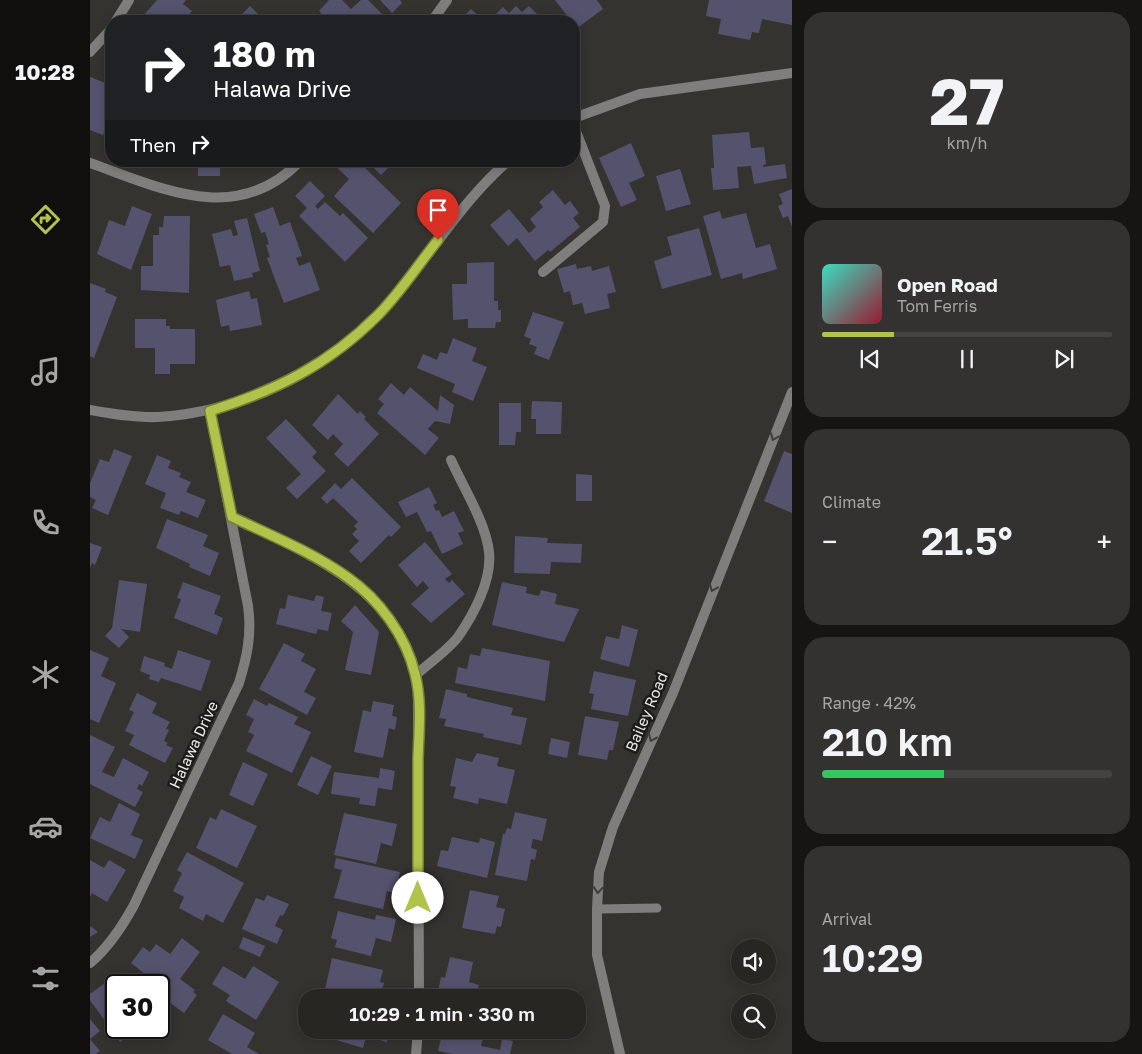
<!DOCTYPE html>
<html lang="en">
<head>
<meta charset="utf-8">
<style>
	:root { --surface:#282623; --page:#343230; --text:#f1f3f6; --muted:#a5a5a6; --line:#444341; --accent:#b2c34c }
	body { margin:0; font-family:"Golos Text",sans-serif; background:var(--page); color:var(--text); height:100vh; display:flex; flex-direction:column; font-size:19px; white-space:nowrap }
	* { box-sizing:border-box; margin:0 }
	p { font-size:16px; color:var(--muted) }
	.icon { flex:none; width:28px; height:28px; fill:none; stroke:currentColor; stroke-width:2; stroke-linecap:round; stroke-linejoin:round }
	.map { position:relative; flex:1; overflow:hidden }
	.details { display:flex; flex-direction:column; gap:12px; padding:12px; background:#161513; width:350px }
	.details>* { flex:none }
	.guide { position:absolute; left:15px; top:15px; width:475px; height:152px; border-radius:20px; box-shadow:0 2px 12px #0003,0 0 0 1px var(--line); background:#202124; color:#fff; overflow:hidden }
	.controls { position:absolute; left:641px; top:939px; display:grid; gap:10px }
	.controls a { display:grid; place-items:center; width:45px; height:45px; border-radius:50%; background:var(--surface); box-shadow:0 2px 12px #0003,0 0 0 1px var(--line); font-size:25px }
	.speed { position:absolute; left:15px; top:974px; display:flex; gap:10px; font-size:25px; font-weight:700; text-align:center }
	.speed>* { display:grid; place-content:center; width:65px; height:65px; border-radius:50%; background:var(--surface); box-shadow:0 2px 12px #0003,0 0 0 1px var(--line); line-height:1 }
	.speed .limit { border:2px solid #111; border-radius:8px; background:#fff; color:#111 }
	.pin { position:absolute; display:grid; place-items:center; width:42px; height:42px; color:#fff; margin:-51px -21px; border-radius:50% 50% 50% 0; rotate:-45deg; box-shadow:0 0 5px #0007 }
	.pin .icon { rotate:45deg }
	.me { position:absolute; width:55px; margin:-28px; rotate:0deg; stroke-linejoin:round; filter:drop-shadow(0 0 4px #0008) }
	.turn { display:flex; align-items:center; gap:18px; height:105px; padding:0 25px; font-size:22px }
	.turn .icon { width:65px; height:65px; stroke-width:2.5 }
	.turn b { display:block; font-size:35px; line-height:42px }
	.then { display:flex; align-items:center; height:48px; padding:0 25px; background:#0003; gap:10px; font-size:19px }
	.big { font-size:38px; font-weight:600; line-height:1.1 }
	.details .tile { flex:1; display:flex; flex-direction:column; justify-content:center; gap:8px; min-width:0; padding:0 18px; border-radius:20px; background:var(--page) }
	.details .dial { align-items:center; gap:0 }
	.dial b { font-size:65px; line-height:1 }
	.song { display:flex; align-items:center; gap:15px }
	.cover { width:60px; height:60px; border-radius:8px; background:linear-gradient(135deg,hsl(170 70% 55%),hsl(350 70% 35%)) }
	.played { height:5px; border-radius:2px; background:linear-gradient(90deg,var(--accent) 25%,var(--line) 25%) }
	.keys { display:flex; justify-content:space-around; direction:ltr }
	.heat { display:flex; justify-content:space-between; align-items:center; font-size:28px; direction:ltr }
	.charge { height:8px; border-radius:4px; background:linear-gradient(90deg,#34c759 42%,var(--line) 0) }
	.trip { position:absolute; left:208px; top:989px; width:288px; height:50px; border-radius:20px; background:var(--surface); box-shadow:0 2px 12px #0003,0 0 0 1px var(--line); font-weight:600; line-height:50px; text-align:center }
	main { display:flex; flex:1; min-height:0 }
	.tab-bar { display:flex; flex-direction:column; width:90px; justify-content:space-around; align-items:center; background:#100f0e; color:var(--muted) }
	.tab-bar .icon { width:35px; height:35px }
	.tab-bar .on { color:var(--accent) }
	.tab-bar b { font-size:22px; color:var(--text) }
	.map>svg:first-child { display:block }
</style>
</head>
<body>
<main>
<nav class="tab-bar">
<b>10:28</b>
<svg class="icon on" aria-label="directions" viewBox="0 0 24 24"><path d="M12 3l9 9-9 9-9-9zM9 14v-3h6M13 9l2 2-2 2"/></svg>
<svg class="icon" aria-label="music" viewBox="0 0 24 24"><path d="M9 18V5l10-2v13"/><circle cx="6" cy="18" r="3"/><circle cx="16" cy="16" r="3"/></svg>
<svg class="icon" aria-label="phone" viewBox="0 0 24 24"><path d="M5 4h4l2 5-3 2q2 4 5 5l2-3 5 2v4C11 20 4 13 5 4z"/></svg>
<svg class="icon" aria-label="climate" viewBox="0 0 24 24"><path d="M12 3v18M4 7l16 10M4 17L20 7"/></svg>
<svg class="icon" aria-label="car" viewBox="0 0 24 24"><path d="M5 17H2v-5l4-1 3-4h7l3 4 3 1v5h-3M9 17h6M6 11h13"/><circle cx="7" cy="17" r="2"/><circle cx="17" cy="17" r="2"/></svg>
<svg class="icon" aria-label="filters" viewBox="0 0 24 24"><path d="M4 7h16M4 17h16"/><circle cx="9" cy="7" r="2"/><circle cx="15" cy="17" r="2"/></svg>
</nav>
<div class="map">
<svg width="702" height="1054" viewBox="0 0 702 1054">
	<rect width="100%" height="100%" fill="#35332f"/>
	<path fill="#55526e" d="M67,0h29l-3,4 9,7 -8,10h-32l-8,-6z
		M239,0h13l9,9 10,-9h7l18,18 -3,3h-54l-10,-10z
		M290,0h20l2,3 -10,10z
		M465,0h42l6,9 -27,20 -2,-8h-3z
		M619,0h83v25l-30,-6 -3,14 -7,-1 -2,8 -32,-6 3,-15 -15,-3z
		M160,6l15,15h-30z
		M426,6l6,6 7,-6 15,15h-49l-3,-3 11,-11 6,6z
		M381,9l13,12h-25z
		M0,77l21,8v42l-4,-2 -4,10 -13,-5z
		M659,132l2,16 13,-1 2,17 -3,1v2l22,-3 2,14 -33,6 -3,-18 -14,1 2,21 -26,2 -2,-22h3l-2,-33z
		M541,143l14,33 -16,7 8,17 -16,7 -22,-49z
		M108,161h22v15h-22z
		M240,161h28l43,42 -28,30 -39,-37 15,-17z
		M277,161h28l-14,14z
		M590,169l11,35 -25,7 -10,-35z
		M220,181l15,15 -10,10 3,3 7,-7 15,14 3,-3 25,25 -23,24 -46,-46 8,-8 -12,-12z
		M702,189v38l-4,-11 -5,2 -5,-12 5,-2 -4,-10z
		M463,190l12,15 5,-4 9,12 -6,5 7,9 -30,25 -2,-2 -13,11 -18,-23 -9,8 -18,-21 19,-16 20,24 7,-6 -6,-8 13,-12 -4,-5z
		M42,206l20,8 -21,56 -34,-16 12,-34 16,6z
		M183,207l7,19 10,-4 12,34 -6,2 3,8 11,-4 10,28 -36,13 -17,-45 3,-1 -4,-12 3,-1 -4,-12 -4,1 -7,-19z
		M630,211l2,8 24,-6 10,35 14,-4 7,25 -34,10 -1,-6 -21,6 -18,-63z
		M74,216h26l-1,77 -48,-3v-24h12v-31h6v-8h4z
		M157,218l13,53 -8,2 1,4 -19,4 -4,-16 -10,2 -8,-33 19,-5 2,7 5,-1 -4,-14z
		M609,228l13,47 -50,14 -8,-28 18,-6 -5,-18z
		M404,262v39h4v9h3v12h-5l-1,6h-27v-9l-15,1 -1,-36h15v-21z
		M486,264l1,5 14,-3 1,5 17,-5 7,26 -9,2 3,14 -25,6 -3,-11 -9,2 -3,-14 -6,2 -7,-24z
		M0,283l16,6 -1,3 12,5 -23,61 -4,-2z
		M159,291l2,8 6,-1 5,27 -32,6 -1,-6 -8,2 -5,-27z
		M443,312l31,10 -15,38 -15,-6 3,-7 -8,-3 2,-5 -7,-3z
		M45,319h31v7h4v3h25v35h-25v10h-15v-26h-20z
		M363,338l24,10 -5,13 15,6 -14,34 -21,-9 3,-8 -38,-16 6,-14 14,6 3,-8 7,2z
		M301,383l13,12 6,-8 28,24 2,-16 14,10 -4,19 -15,-3 -7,8 11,9 -14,17 -48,-42 7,-9 -6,-5z
		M248,394l20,20 2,-3 6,6 -2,2 15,15 -31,33 -14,-13 9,-10 -10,-10 -5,6 -16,-15z
		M442,401l30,1 -1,32h-25v-15h-5z
		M409,403h22v29h-5l-1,13h-16z
		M196,419l31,33 -5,5 14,14 -29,28 -11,-11 15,-14 -35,-36z
		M24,449l18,7 -24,59 -16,-7 4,-8 -6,-3v-14l10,-24 9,3z
		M694,451l8,3v59l-28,-12z
		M67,455l14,6 -3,7 13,5 -2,4 12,5 -5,10 20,8 -8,18 -17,-7 -2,4 -19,-7 6,-15 -21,-9z
		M486,474l16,1v26h-16z
		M262,478l49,49 -10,10 -2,-2 -28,28 -12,-12 10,-10 -7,-7 5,-5 -3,-3 4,-4 -25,-24 -6,6 -6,-6 14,-15 6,6z
		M339,487l8,16 -4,2 3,6 3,-1 3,7 12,-6 10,20 -6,2 5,11 -21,10 -11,-23 -4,1 -10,-20 -11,5 -8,-15z
		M77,519l41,16 -5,11 16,7 -9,23 -21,-9 1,-3 -34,-16z
		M425,536l33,2 -1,5 35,1 -1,19 -30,-1 -1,12 -36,-1z
		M335,542l27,32 -7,5 4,4 3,-3 13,14 -34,29 -20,-19 18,-16 -6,-7 -6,6 -19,-22z
		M0,543l12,4 -7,18 -3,-2 -2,5z
		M29,580l28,4 -7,48 -19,-3 8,8 -10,11 -14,-12 7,-8z
		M93,582l38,14 -7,18 9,4 -6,17 -43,-17 7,-19 -4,-1z
		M412,582l25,5 -1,6 13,3 2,-6 16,4 -2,10 24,5 -15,33 -72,-17z
		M198,595l26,6 2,-6 8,2 -3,14 11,2 -4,18 -10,-2 -2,5 -40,-10 4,-16 5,1z
		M265,605l24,27 -8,43 -26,-5 8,-38 -12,-11z
		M532,625l16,5 -9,37 -29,-8 6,-23 13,3z
		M194,643l21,11 -4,7 15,8 -12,23 12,6 -9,17 -48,-26z
		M392,648l68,13 -5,40 -90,-18 3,-16 9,2 3,-15 10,2z
		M0,650l19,8 -8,18 15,7 -17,40 -9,-4z
		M88,650l33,11 -10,30 -40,-13 -2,4 -10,-3 1,-4 -10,-4 4,-15 21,7 -1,3 8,3z
		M504,671l42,9 -8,36 -37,-7 3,-15 -5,-1z
		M356,689l21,5v3l46,11 -2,7 16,3 -6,27 -38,-8 1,-3 -40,-8 2,-7 -7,-1z
		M47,693l20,10 -5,10 18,9 -4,7 3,1 -5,11 4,2 -2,2 7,3 -8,15 -36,-18 5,-10 -9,-4 9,-19 -5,-2z
		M164,699l13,7 2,-3 29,14 -4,7 17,8 -19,41 -46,-22 8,-16 -6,-3 6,-13 -8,-4z
		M283,701l21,4 -2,11 5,1 -2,13 -6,-2 -6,30 -29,-6 9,-42 8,2z
		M495,716l34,6 -6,28h-4l-2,10 -29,-5z
		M0,735l25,12 -13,25 12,5 9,-19 26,14 -7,14 -3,-2 -2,5 6,3 -8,15 -45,-23z
		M461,738l19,4 -3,16 -19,-4z
		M387,753l22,5 -2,8 18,4 -8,34 -28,-6 -1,6 -25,-6 3,-11 -6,-1 6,-28 16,4z
		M221,756l21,10 -14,29 -21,-10z
		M153,762l25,12 -15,32 -24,-11z
		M290,768l15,3 -3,19 -14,-2 -3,18 -16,-2 1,-6 -29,-4 3,-22 45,6z
		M29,803l21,11 -9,21 12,5 -8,19 -45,-21 10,-21 10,5z
		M131,809l36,17 -20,42 -41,-20 14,-31 6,3z
		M425,812l32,7 -5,22 -9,-2 -2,9 6,2 -2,10 -4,-1 -4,22 -32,-6 8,-41h2l2,-6 4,1z
		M254,813l53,11 -5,22 -11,-3 -5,21 -42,-9z
		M362,837l27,6 1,-5 15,4 -8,36 -50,-12 4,-16 7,1z
		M97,852l57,31 -21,40 -17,-9 -3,7 -24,-13 5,-11 -11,-6 9,-18 -5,-3z
		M246,858l64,14 -4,21 -9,-2 -4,18 -49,-11 8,-28 -8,-2z
		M0,860l14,8 5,-8 17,10 -19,32 -15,-9 -2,4z
		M380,890l29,6 -3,11 9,2 -4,18 -4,-1 -2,8 -33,-6z
		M177,895l22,9 -6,12 -3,-1 -5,11 8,4 -6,14 -35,-15 14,-31 8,3z
		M248,911l37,9 1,-5 20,4 -5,23 -15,-4 -5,18 -36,-9 2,-7 -6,-2z
		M0,926l8,6 -8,5z
		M153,937l22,9 -5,11 -21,-9z
		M92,938l18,14 -20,27 15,11 -2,2 4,3 -13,18 -22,-16 5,-6 -36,-28 12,-16 7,5 6,-8 14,10z
		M360,957l23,5 -4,20 10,3 -3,13 -39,-1 4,-20 4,1z
		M242,958l51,12 -3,12 4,1 -3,11h-3l-1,4h-38l-15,-4z
		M133,966l22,13 8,-13 26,16 -23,38 -30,-19 4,-6 -18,-11z
		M22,978l4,6v44h23l-19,14 -30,-42v-6z
		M133,1014l32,19 -8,14 12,7h-27l-24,-14z
		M0,1019l10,12 -10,8z
		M224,1030h76l-3,12 -21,-6 -3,12 -50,-15z
		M353,1030h42l-4,16 19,4 2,-11 11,2 -3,13h-57l-15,-3z
		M0,1039l10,12 -4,3h-6z"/>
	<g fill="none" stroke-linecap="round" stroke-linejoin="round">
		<path stroke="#7f7e7c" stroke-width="9" d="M507,909l60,-1"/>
		<path stroke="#7f7e7c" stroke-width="10" d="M26,21l13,-21
			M342,21l15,-21
			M0,52l21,-23
			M0,163c71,25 147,64 210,-2
			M453,272l60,-50 2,-16 -31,-80
			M142,517c73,35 163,70 184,158 2,10 2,23 2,34l1,289
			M326,675c13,-12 31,-24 42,-38 16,-23 34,-57 31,-85 -3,-29 -26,-65 -38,-92
			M0,963c19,-16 32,-36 44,-58l105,-222c8,-26 13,-49 9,-77l-38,-195
			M326,1054l2,-24
			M530,1054l-23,-99v-46l2,-37 14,-45 60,-134 119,-301"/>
		<path stroke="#7f7e7c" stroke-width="10" d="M484,118l66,-24 152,-21
			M0,410c22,4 45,8 68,7 83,-5 163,-43 221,-103 46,-48 78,-109 129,-153"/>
	</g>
	<defs><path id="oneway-chevron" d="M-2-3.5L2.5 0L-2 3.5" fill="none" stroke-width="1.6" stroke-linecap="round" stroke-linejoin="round" transform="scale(1.25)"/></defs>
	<g stroke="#3f3e3c">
		<use href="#oneway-chevron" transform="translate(684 437) rotate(112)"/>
		<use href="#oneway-chevron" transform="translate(623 588) rotate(112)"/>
		<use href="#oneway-chevron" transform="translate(562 738) rotate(114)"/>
		<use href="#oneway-chevron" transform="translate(508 890) rotate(95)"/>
	</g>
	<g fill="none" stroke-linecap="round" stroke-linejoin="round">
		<g stroke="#747f31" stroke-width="12">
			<path id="route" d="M328,898c0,-46 0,-93 0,-140 1,-27 4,-58 -3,-84 -9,-38 -36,-75 -68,-97 -35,-25 -77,-42 -115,-60l-22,-106c67,-21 118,-46 168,-96 22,-22 40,-50 60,-75"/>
		</g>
		<use href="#route" stroke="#b2c34c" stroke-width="9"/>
	</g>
	<g text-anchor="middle" stroke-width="5" stroke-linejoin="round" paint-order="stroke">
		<g font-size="15" fill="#e9e8e5" stroke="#1c1b19">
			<text transform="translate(557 712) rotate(-67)" y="5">Bailey Road</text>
			<text transform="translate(104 745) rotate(-65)" y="5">Halawa Drive</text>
		</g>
	</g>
</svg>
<div class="controls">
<a><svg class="icon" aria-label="sound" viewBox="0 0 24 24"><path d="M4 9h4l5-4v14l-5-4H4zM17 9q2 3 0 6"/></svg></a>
<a><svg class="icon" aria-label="search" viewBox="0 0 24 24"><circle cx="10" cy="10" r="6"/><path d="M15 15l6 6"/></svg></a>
</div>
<div class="speed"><div class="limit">30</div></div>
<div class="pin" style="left:348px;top:240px;background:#d93025"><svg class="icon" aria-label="arrive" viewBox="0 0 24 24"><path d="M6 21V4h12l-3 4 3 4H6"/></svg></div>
<svg class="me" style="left:328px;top:898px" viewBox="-20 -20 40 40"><circle r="19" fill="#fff"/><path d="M0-13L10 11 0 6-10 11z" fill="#b2c34c"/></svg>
<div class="trip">10:29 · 1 min · 330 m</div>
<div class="guide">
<div class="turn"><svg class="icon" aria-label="right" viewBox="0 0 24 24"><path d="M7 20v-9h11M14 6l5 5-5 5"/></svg><div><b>180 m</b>Halawa Drive</div></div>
<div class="then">Then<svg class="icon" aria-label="right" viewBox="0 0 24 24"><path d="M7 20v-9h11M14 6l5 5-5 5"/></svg></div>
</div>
</div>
<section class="details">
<div class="tile dial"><b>27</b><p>km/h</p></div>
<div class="tile">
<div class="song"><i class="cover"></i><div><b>Open Road</b><p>Tom Ferris</p></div></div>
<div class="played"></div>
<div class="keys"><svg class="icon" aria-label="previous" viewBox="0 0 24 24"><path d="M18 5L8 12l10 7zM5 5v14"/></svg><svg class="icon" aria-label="pause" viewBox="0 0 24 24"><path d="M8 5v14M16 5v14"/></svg><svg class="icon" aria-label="next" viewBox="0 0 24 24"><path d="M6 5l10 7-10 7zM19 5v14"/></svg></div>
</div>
<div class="tile"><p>Climate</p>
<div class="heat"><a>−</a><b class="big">21.5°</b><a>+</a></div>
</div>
<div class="tile"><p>Range · 42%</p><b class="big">210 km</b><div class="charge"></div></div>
<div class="tile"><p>Arrival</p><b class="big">10:29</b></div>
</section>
</main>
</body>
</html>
